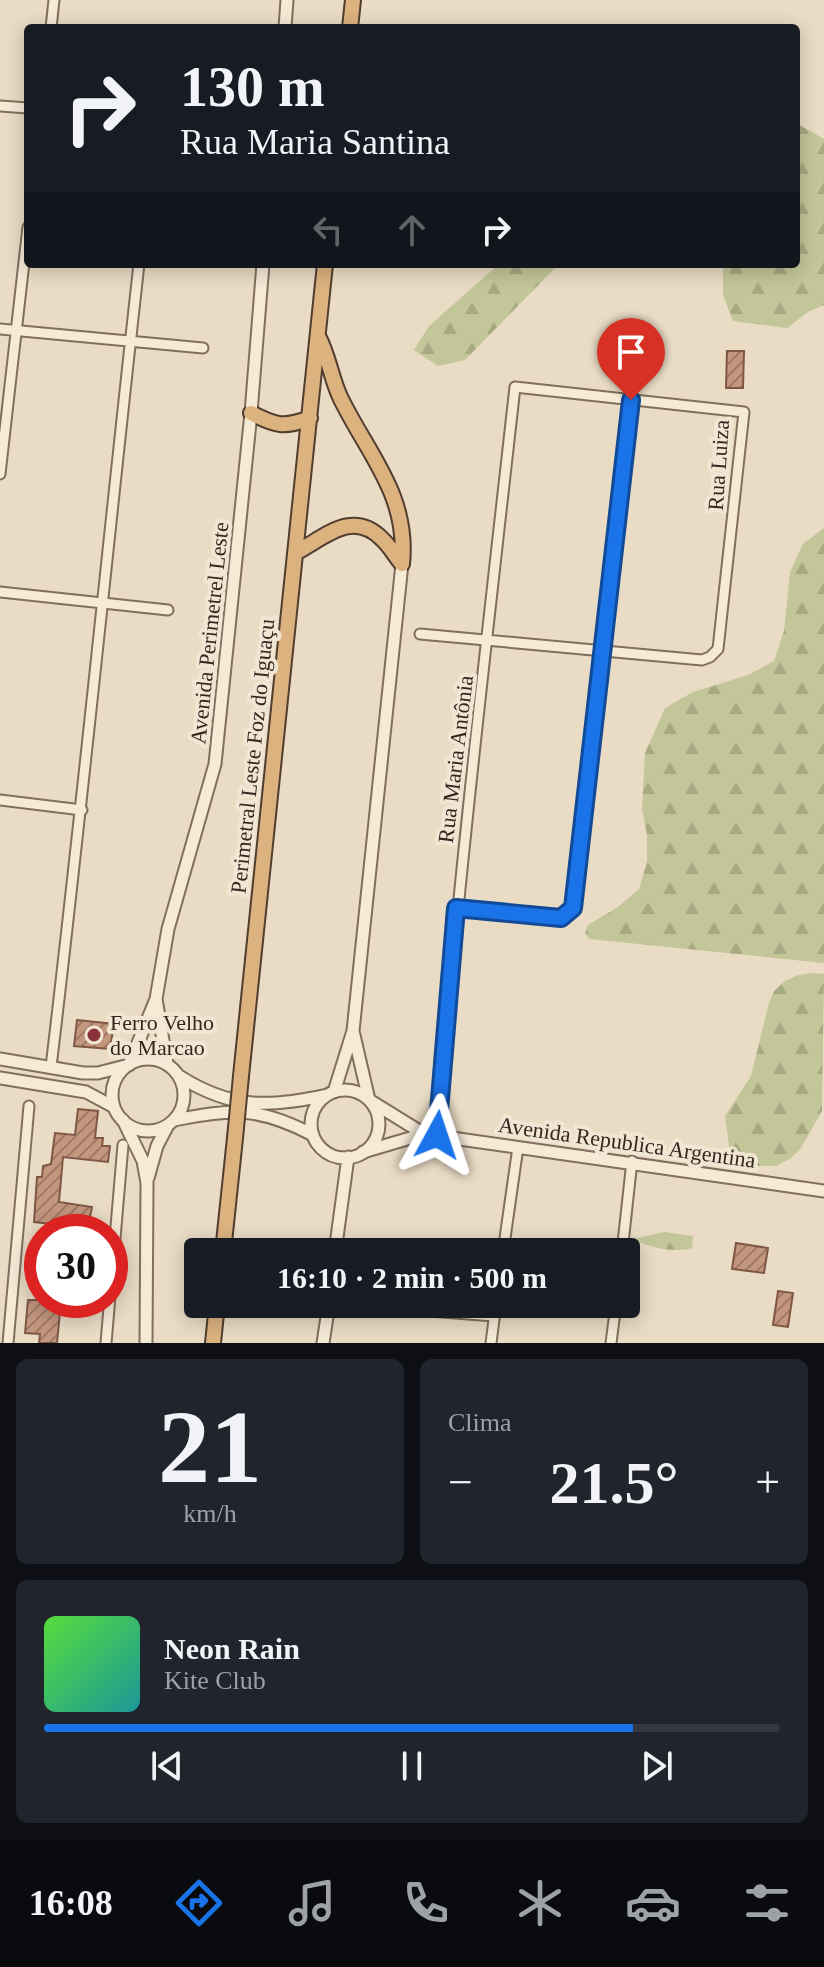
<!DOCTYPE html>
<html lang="pt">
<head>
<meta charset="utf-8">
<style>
	:root { --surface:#171b24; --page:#20242c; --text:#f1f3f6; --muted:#9ea1a6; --line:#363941; --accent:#1a73e8 }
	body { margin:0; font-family:Georgia,serif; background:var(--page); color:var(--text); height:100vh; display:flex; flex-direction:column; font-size:30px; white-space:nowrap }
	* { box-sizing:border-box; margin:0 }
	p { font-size:26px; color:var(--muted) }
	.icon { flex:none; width:44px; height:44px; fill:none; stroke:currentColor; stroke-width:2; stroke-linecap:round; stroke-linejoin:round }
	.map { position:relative; height:1343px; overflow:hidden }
	.drawer { display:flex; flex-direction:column; gap:16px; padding:16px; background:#0d0f14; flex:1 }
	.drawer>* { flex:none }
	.banner { position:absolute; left:24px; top:24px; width:776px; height:244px; border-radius:8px; box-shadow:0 4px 20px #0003; background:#171b24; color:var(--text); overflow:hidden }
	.speed { position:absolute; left:24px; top:1214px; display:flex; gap:16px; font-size:40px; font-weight:700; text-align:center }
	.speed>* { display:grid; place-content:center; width:104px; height:104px; border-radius:50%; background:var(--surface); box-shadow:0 4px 20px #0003; line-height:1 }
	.speed .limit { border:12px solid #d22; background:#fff; color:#111 }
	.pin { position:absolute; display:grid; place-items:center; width:68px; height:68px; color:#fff; margin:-82px -34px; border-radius:50% 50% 50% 0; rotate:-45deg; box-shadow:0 0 8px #0007 }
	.pin .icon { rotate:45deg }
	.me { position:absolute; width:88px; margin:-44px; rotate:5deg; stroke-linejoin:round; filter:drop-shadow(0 0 6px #0008) }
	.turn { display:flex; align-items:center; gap:28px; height:168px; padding:0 24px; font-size:36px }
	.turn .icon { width:104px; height:104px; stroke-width:2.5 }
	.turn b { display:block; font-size:56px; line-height:68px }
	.lanes { display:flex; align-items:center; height:76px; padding:0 24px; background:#0003; justify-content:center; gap:40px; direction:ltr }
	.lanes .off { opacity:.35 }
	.big { font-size:60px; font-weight:800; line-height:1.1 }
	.drawer .widget { flex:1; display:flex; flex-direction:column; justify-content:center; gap:12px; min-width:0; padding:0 28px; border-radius:12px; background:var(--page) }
	.drawer .dial { align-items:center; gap:0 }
	.dial b { font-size:104px; line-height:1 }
	.song { display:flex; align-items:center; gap:24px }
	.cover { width:96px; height:96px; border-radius:12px; background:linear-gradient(135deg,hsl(110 70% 55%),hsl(180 70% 35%)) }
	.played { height:8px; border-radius:4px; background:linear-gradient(90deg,var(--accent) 80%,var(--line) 80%) }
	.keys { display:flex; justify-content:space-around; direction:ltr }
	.heat { display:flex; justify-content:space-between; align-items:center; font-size:44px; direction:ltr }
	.drawer .tiles { flex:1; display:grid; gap:16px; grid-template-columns:1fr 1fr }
	.widget:last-child { grid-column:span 2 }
	.trip { position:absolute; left:184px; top:1238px; width:456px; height:80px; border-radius:8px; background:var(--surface); box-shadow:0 4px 20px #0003; font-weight:800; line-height:80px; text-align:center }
	.tabs { display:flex; height:128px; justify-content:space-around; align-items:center; background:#090b0e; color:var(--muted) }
	.tabs .icon { width:56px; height:56px }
	.tabs .current { color:var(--accent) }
	.tabs b { font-size:36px; color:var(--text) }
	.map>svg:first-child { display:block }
</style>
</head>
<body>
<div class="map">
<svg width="824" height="1343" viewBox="0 0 824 1343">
	<defs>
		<pattern id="forest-firs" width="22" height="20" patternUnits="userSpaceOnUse" patternTransform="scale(2)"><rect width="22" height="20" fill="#c3c699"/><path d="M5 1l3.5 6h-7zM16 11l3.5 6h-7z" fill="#a8aa83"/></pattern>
		<pattern id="building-hatch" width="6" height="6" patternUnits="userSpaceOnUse" patternTransform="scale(2)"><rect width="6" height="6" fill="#c3967e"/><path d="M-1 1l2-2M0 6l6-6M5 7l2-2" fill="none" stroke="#9f7a67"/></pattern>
	</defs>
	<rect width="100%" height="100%" fill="#e9dbc4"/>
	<path fill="url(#forest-firs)" d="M796,123l28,16v166l-16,7 -21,16 -54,-7 -10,-26v-31h73z
		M499,264h60l-94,96 -27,6 -24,-16 15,-24z
		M824,528v435l-235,-24 -4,-6 3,-8 30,-18 21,-18 8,-27v-27l-5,-26 3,-56 20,-45 28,-16 55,-17 26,-14 10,-30 6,-59 13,-28z
		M814,973l10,1 -2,137 -21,37 -10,10 -15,8h-30l-11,-8 -6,-12 -4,-30 26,-40 18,-73 5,-12 11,-10 13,-6z
		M664,1232l29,4 -1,12c-19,5 -41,0 -59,-9z"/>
	<path fill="url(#building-hatch)" stroke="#7e5845" stroke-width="2" d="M727,351h17l-1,37h-17z
		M77,1020l37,4 -4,25 -36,-3z
		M78,1109l20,2 -3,27h8l-1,8h8l-2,16 -45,-5 -4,45 33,5 -5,25h-17v-6l-36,-4 3,-45h5l1,-11 8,-2 4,-31 20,2z
		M736,1243l32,5 -4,25 -32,-4z
		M778,1291l15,2 -5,34 -15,-2z
		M28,1300h63l-2,15 -29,-3 -3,31h-18l1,-9 -15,-1z"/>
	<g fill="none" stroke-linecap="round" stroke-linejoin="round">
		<g stroke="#826e5d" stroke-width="13">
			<path id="minor" d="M51,28l3,-28
				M0,106l28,2
				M0,329l203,19
				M0,474l28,-247
				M0,592l168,18
				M420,634l282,26 8,-3 8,-8 26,-237 -229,-25c-28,249 -57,498 -78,748
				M0,800l82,10
				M456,908l105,10 12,-10 58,-508
				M51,1067c32,-267 58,-535 88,-803
				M503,1252l15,-105
				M622,1252l10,-91
				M363,1306l131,10
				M8,1343l21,-237
				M106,1343l17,-198
				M491,1343l5,-39
				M611,1343l5,-39"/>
		</g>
		<g stroke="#826e5d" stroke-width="15">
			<path id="tertiary" d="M285,28l2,-28
				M156,999l11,65
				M353,1031l16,69 55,34
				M0,1059l83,14h15l31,-8 27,-66 12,-70 47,-165 36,-351 12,-149
				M112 1095a36 36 0 1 1 72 0a36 36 0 1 1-72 0Z
				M179,1076c52,33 89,32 148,19
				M0,1078l86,14 28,15
				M311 1124a34 34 0 1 1 68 0a34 34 0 1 1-68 0Z
				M334,1092l19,-61 49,-467
				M123,1120l20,41 4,22 -1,160
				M174,1120c59,-11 84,-14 139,15
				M363,1152l61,-18 400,57
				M148,1178l9,-32 11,-21
				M335,1252l13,-95
				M323,1343l6,-39"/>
		</g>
		<g stroke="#503d30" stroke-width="18">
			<path id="trunk" d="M350,28l3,-28
				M318,336c11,20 13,43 23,63 28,57 68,97 61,165
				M251,413c25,13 33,15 59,5
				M295,553c28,-14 57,-45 87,-14 8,7 13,17 20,25
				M241,1076l84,-812
				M223,1252l12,-114
				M213,1343l4,-39"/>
		</g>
		<use href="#minor" stroke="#f5ead6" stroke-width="9"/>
		<use href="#tertiary" stroke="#f5ead6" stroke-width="11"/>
		<use href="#trunk" stroke="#dcb27f" stroke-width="14"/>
		<g stroke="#503d30" stroke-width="18" stroke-linecap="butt">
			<path id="trunk-bridge" d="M235,1138l6,-62"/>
		</g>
		<use href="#trunk-bridge" stroke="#dcb27f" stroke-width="14"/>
	</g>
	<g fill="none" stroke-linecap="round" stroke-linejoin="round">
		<g stroke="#114b97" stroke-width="20">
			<path id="route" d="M437,1135l19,-227 105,10 12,-10 58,-508"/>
		</g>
		<use href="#route" stroke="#1a73e8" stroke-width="14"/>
	</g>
	<circle fill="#8a333a" stroke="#f1e6d3" stroke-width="3" cx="94" cy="1035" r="8"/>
	<g text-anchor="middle" stroke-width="8" stroke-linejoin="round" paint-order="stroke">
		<g font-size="22" fill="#33271f" stroke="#f1e6d3">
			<text transform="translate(718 465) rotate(-86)" y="8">Rua Luiza</text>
			<text transform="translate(209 633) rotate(-84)" y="8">Avenida Perimetrel Leste</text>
			<text transform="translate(252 756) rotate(-84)" y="8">Perimetral Leste Foz do Iguaçu</text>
			<text transform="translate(455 759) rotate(-83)" y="8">Rua Maria Antônia</text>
			<text transform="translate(627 1142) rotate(8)" y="8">Avenida Republica Argentina</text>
		</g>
		<g font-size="22" fill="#33271f" stroke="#f1e6d3" text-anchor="start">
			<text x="110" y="1030">Ferro Velho<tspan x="110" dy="25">do Marcao</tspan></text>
		</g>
	</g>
</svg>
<div class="speed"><div class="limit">30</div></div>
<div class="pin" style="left:631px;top:400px;background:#d93025"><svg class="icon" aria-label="arrive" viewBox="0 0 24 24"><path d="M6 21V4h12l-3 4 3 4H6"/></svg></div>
<svg class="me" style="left:437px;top:1135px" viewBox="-20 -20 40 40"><path d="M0-17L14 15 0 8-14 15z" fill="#1a73e8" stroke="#fff" stroke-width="4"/></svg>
<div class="trip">16:10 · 2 min · 500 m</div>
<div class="banner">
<div class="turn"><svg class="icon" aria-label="right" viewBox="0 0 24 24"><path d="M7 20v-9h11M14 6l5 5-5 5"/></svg><div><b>130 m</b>Rua Maria Santina</div></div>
<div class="lanes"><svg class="icon off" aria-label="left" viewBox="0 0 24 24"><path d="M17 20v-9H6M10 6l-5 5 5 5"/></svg><svg class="icon off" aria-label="ahead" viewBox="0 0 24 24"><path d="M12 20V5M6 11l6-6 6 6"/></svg><svg class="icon" aria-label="right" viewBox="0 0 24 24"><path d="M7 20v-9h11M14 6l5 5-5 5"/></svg></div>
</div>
</div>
<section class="drawer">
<div class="tiles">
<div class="widget dial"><b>21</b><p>km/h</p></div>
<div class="widget"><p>Clima</p>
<div class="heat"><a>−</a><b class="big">21.5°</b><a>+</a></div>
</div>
<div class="widget">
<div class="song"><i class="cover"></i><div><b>Neon Rain</b><p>Kite Club</p></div></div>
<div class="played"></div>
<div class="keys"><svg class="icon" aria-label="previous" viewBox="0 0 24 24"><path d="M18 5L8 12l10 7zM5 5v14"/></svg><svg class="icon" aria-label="pause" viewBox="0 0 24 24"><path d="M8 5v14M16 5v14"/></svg><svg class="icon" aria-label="next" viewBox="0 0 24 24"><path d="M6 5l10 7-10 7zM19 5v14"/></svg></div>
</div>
</div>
</section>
<nav class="tabs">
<b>16:08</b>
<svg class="icon current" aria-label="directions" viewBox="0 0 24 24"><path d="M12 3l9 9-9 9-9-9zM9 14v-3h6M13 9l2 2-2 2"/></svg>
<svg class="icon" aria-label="music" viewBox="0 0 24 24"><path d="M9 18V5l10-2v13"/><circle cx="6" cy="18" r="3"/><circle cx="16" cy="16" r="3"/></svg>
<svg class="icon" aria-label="phone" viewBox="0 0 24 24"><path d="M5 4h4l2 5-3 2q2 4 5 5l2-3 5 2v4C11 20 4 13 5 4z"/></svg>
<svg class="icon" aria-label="climate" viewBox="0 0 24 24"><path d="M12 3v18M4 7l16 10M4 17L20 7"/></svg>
<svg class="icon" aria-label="car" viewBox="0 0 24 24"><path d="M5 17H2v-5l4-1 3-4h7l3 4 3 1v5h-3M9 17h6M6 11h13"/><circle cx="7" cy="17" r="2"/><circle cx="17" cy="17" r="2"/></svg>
<svg class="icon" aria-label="filters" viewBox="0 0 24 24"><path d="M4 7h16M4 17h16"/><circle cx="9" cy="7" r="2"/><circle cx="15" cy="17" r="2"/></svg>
</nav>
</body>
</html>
